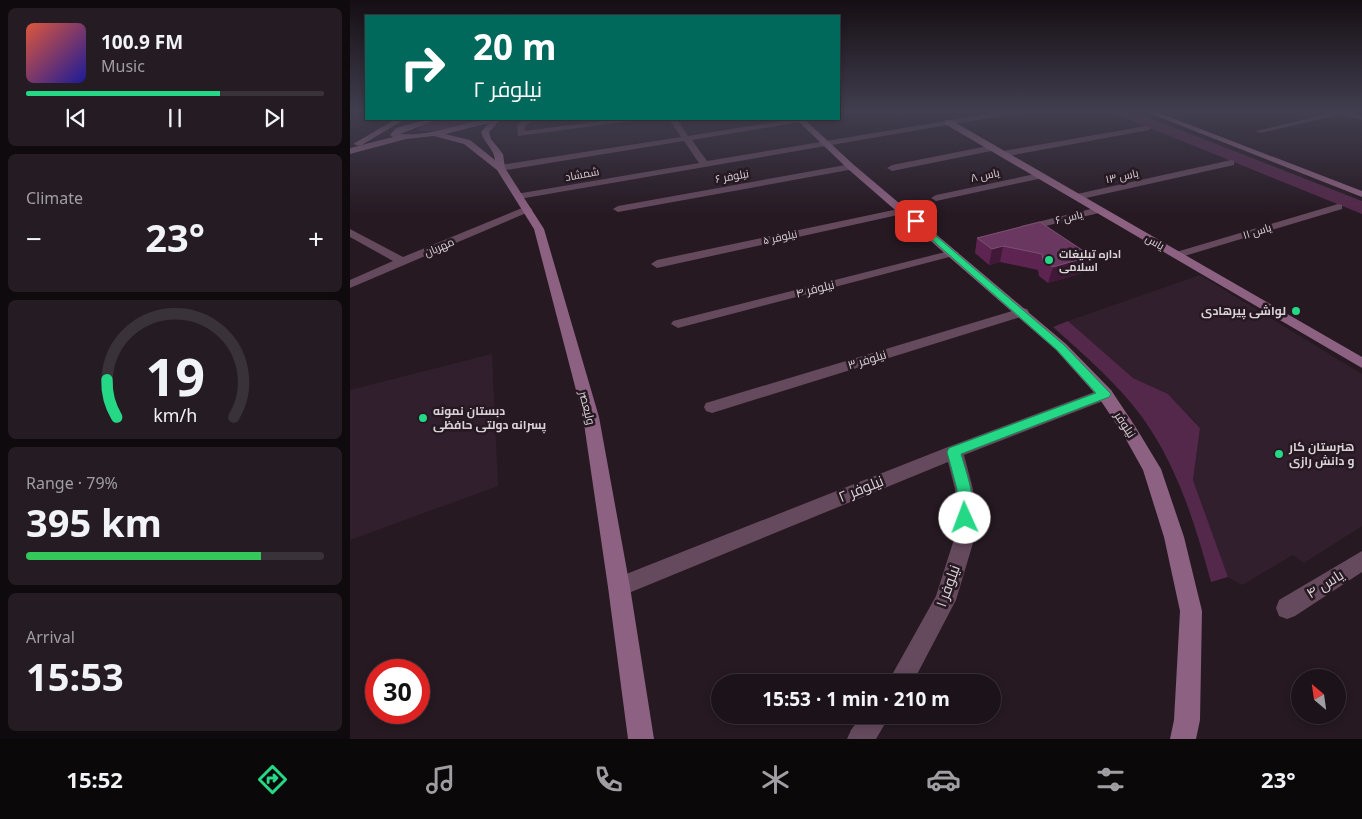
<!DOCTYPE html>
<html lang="en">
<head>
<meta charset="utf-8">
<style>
	:root { --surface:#1c131a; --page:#251c23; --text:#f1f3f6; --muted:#a09ea2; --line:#3a3239; --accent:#24d886 }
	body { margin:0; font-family:"Noto Sans",Cairo,sans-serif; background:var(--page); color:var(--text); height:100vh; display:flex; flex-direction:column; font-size:19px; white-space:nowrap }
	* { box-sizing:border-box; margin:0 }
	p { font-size:16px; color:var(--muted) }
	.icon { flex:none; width:28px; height:28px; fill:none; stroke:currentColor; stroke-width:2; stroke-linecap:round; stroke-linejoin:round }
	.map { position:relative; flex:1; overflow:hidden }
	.panel { display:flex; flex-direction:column; gap:8px; padding:8px; background:#0f0a0e; width:350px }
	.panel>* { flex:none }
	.guide { position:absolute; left:15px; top:15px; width:475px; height:105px; border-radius:0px; box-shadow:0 2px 8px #0003,0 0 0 1px var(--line); background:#00695c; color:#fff; overflow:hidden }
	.needle { width:32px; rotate:331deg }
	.controls { position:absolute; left:941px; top:669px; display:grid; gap:10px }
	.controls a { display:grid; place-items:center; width:55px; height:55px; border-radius:50%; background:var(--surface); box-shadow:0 2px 8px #0003,0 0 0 1px var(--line); font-size:25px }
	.speed { position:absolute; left:15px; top:659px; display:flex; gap:10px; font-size:25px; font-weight:700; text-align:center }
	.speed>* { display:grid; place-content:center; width:65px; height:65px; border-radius:50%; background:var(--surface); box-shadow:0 2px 8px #0003,0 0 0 1px var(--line); line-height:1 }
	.speed .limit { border:8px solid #d22; background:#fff; color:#111 }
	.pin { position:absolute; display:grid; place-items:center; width:42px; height:42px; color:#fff; margin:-21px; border-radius:10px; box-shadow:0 2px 8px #0006 }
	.me { position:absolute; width:55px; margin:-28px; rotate:358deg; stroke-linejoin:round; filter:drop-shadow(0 0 4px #0008) }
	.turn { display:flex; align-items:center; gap:18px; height:105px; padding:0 25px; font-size:22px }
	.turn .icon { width:65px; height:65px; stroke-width:2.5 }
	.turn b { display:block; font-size:35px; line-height:42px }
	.big { font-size:38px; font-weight:700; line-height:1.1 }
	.panel .widget { flex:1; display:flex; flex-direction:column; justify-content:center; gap:8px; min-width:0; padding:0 18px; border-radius:8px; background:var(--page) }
	.panel .dial { align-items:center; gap:0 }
	.dial svg { height:130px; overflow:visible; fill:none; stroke:var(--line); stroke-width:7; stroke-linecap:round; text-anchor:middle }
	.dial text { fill:var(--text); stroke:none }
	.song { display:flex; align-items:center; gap:15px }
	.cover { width:60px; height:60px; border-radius:8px; background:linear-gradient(135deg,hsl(10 70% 55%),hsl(240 70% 35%)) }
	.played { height:5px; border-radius:2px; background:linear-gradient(90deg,var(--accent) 65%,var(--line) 65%) }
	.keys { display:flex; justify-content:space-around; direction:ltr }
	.heat { display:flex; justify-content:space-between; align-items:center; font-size:28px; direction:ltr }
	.charge { height:8px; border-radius:4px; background:linear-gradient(90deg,#34c759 79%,var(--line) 0) }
	.trip { position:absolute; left:361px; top:674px; width:290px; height:50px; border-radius:25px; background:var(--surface); box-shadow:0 2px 8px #0003,0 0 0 1px var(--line); font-weight:700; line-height:50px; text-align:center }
	.tab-bar { display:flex; height:80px; justify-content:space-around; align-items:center; background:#0b080a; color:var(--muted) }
	.tab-bar .icon { width:35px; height:35px }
	.tab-bar .on { color:var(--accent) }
	.tab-bar b { font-size:22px; color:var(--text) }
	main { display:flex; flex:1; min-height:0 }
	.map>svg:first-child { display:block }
</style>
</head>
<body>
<main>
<section class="panel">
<div class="widget">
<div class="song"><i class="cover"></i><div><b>100.9 FM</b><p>Music</p></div></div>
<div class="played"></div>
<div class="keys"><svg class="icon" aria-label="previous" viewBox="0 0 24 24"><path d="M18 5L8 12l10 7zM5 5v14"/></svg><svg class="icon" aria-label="pause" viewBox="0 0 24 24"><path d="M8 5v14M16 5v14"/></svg><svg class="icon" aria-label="next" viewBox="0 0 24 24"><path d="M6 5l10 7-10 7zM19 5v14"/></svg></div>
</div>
<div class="widget"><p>Climate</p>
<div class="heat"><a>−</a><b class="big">23°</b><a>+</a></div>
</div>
<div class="widget dial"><svg viewBox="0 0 100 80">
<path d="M14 69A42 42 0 1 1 86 69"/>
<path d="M14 69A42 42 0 0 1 8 46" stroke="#24d886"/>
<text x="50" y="56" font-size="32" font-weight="700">19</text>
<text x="50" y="72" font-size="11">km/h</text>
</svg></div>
<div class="widget"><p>Range · 79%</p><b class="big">395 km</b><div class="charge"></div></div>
<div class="widget"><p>Arrival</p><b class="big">15:53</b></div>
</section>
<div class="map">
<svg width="1012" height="739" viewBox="0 0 1012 739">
	<rect width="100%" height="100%" fill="#261922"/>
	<path fill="#321f2d" d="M850,275l162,99v152l-58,37 -11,-8 -51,30 -14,-8 -35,-97 7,-53 -32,-33 -35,-16 -65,-57z
		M142,354l6,132 -148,54v-150z"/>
	<path fill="#54284a" d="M758,111h24l230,90v13z
		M95,119h40c-15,4 -56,17 -68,10l7,-4z
		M718,321l65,57 35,16 32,34 -7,52 35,97 -17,5c-16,-58 -33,-115 -69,-165 -25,-34 -58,-62 -89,-90z"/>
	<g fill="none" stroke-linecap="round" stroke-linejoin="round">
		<path fill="#65495d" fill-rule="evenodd" d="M545,111h11l-4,2z
			M655,111h16l-4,2 -498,86 -5,-3 2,-2 183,-31 -15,-22 -184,30 -5,-3 5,-3 181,-28 -12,-18h8l11,17 106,-17 11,1 -4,2 -109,18 15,21z
			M989,111h13l-1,1 11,4v4l-20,-6 -82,19 -4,-2z
			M175,119h9l-9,7v5l91,-12h19l-4,2 -113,15 -1,-11z
			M796,126l4,2 -1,2 -146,27 -4,-3 4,-3z
			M643,145l3,1v4l-104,21 -5,-3 5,-3z
			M881,160l3,1v4l-157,35 -5,-3 5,-3z
			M501,164l4,3 -1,2 -236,43 -5,-3 5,-3z
			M690,173l5,3 -2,2 -107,23 -5,-3 5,-3z
			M988,204l4,1v4l-161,48 -4,1 -6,-3 2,-2z
			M177,206l5,3 -1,2 -181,77v-8l43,-19 -43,-24v-8l53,28z
			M749,207l4,1 1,2 -1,2 -78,19 -5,-3 1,-2z
			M553,208l4,1 1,2 -1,2 -250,55 -6,-4 6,-4z
			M603,250l6,3 -2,2 -279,73 -7,-4 2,-3z
			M672,308l5,1 2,3 -2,3 -315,98 -6,-2 -2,-4 2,-4z
			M755,388l6,2 2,4 -2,4 -147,57 9,34 3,44 -20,67 -43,82h-25l48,-86 20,-63 -1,-44 -7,-27 -329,135 -8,-3 -3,-7 3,-7 337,-133z
			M1012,551v21l-67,44 -8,3 -8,-3 -3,-8 3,-8z
			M512,715h28l-14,24h-29l4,-9z"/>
		<path fill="#8c6181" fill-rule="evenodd" d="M794,111h10l208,80v6z
			M46,119h9l-45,27 -7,-2z
			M78,119h11l-39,15c34,3 67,-15 101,-15l-12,13 2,7 12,15 2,14 39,61 55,188 31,170 24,152h-26l-20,-152 -25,-170 -49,-188 -37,-59 -33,-26 -30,-8 -28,3 -56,15v-6l43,-11 -3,-2 6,-7zM139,123l-8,9c3,11 13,17 14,28l-25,-20 -25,-6z
			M446,119h8l50,46 212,179 45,46 24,36 26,43 23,68 18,74 -2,109 -4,19h-26l4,-19 6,-109 -16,-74 -21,-67 -20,-36 -24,-36 -43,-48 -208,-181z
			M595,120h6l411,237v11l-417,-244z"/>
	</g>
	<path fill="#5d2451" d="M690,222l46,50 -38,11 -9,-7 -1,-6 -38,-8 -11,3 -14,-12 2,-15z"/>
	<path fill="#411838" d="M653,246l-3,16 -11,3 3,-16z
		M741,256l-5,16 -38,11 5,-16z"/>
	<path fill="#6a3760" stroke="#7c4f72" d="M690,222l51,34 -38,11 -10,-7 -1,-6 -39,-8 -11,3 -15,-11z"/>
	<linearGradient id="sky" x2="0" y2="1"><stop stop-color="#150e13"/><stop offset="0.52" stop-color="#413e4f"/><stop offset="1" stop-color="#413e4f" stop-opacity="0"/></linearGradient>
	<rect width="1012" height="214" fill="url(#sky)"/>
	<path fill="#24d886" stroke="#178c57" d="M566,219l148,126 47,49 -2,3 -148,57c5,18 18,52 9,69l-5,2 -5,-2 -2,-5 -1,-29 -10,-37 2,-4 147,-55 -39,-43 -144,-127v-3z"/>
	<g fill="#24d886" stroke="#261922" stroke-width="2">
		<circle cx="699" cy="260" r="5"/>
		<circle cx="946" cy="311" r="5"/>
		<circle cx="73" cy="418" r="5"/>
		<circle cx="929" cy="454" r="5"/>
	</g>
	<g text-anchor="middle" stroke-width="5" stroke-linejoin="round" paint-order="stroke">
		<g font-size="11" fill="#dbd2d8" stroke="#261922">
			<text transform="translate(232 174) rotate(-10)" y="4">شمشاد</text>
			<text transform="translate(635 175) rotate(-12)" y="4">یاس ۸</text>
			<text transform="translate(382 176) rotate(-10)" y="4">نیلوفر ۶</text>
			<text transform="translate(772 176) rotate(-12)" y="4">یاس ۱۳</text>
			<text transform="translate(719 217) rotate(-14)" y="4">یاس ۶</text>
			<text transform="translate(907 231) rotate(-17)" y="4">یاس ۱۱</text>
			<text transform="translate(430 237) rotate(-12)" y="4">نیلوفر ۵</text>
			<text transform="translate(805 242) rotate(30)" y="4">یاس</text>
			<text transform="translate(89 247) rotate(-23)" y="4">مهربان</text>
		</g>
		<g font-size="11" font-weight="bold" fill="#dbd2d8" stroke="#261922" text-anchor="start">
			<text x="709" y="258">اداره تبلیغات<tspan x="709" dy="13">اسلامی</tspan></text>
		</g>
		<g font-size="12" fill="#dbd2d8" stroke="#261922">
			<text transform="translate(465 289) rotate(-14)" y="4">نیلوفر ۴</text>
			<text transform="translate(517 360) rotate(-17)" y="4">نیلوفر ۳</text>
			<text transform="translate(237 408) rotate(76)" y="4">ولیعصر</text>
			<text transform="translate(775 425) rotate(57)" y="4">نیلوفر</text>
		</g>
		<g font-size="12" font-weight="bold" fill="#dbd2d8" stroke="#261922" text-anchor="start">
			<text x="936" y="315" text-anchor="end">لواشی پیرهادی</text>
			<text x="83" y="415">دبستان نمونه<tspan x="83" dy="14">پسرانه دولتی حافظی</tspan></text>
			<text x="939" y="451">هنرستان کار<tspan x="939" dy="14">و دانش رازی</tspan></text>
		</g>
		<g font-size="15" fill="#dbd2d8" stroke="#261922">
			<text transform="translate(511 489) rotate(-22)" y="5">نیلوفر ۲</text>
			<text transform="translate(975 584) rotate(-32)" y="5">یاس ۴</text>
			<text transform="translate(598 586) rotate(-70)" y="5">نیلوفر ۱</text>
		</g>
	</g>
</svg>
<div class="controls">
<a><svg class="needle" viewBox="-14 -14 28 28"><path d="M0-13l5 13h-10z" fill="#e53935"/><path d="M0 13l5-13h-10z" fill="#a09ea2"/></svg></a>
</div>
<div class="speed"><div class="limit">30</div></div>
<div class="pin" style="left:566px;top:221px;background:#d93025"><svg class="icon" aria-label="arrive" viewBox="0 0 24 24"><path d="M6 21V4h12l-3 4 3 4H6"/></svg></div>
<svg class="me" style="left:615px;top:518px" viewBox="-20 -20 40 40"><circle r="19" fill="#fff"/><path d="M0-13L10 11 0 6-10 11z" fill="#24d886"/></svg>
<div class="trip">15:53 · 1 min · 210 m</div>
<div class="guide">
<div class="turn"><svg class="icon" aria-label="right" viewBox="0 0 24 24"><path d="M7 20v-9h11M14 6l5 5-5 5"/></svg><div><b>20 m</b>نیلوفر ۲</div></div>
</div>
</div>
</main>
<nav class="tab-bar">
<b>15:52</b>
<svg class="icon on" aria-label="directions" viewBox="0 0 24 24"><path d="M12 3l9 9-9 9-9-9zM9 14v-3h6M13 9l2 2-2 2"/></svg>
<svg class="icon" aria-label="music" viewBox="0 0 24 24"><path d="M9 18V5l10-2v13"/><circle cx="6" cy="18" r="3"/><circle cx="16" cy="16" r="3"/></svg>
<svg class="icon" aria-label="phone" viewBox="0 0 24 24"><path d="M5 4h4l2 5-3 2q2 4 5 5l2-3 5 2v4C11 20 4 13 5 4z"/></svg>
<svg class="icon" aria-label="climate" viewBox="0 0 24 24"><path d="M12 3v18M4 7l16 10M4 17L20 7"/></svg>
<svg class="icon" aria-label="car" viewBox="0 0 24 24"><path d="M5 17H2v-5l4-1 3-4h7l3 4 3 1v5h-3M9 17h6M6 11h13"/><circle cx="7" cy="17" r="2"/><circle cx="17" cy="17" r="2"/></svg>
<svg class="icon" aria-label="filters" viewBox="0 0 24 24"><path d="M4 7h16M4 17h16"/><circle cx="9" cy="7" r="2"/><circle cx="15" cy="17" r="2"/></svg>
<b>23°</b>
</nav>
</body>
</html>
